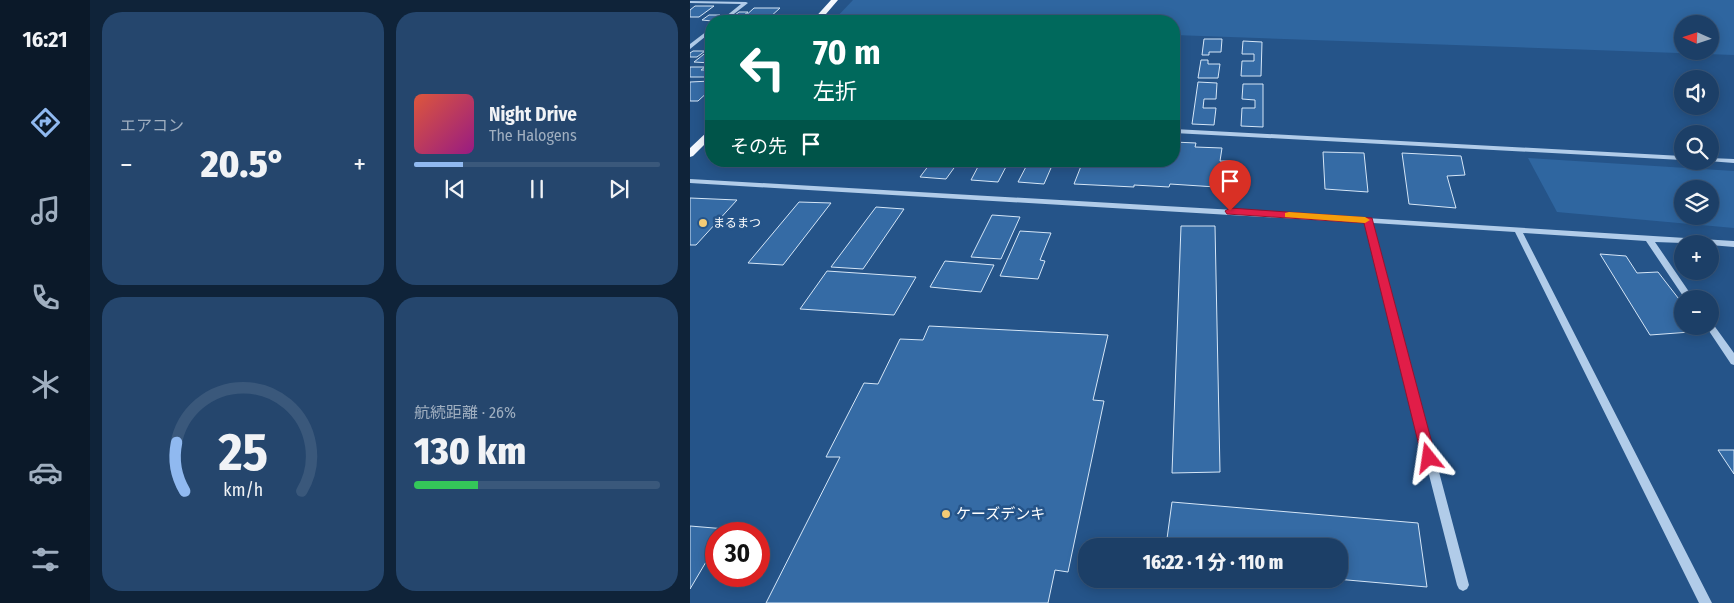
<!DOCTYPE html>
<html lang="ja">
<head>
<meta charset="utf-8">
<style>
	:root { --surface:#1c3f67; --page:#25466d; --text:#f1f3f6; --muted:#a0afc0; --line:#3a587b; --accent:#90b9f0 }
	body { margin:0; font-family:"Fira Sans Condensed","Noto Sans JP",sans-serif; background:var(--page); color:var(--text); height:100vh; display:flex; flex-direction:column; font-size:19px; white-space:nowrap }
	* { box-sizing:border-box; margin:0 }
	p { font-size:16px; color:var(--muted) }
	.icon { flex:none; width:28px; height:28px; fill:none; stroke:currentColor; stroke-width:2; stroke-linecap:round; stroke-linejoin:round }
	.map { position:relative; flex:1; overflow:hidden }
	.drawer { display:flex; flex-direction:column; gap:12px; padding:12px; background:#0f2339; width:600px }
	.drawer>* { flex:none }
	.banner { position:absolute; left:15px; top:15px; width:475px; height:152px; border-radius:20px; box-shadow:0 2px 12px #0003,0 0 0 1px var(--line); background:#00695c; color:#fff; overflow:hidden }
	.needle { width:32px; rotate:273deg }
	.tools { position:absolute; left:984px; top:15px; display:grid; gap:10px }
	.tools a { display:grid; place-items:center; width:45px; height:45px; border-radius:50%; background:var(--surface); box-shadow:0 2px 12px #0003,0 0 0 1px var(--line); font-size:25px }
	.speed { position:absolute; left:15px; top:522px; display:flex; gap:10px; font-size:25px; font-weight:700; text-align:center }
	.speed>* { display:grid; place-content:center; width:65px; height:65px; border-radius:50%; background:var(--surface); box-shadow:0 2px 12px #0003,0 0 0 1px var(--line); line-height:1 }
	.speed .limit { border:8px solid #d22; background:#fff; color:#111 }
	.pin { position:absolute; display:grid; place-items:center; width:42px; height:42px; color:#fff; margin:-51px -21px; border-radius:50% 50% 50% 0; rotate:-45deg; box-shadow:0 0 5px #0007 }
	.pin .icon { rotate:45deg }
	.me { position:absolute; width:55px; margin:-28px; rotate:345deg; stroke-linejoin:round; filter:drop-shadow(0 0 4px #0008) }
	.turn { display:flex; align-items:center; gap:18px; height:105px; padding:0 25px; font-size:22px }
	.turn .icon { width:65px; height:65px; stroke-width:2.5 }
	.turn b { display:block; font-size:35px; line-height:42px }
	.then { display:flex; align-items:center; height:48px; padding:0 25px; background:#0003; gap:10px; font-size:19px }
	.big { font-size:38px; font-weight:800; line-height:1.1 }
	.drawer .card { flex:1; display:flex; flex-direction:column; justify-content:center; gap:8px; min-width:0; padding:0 18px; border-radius:20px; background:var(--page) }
	.drawer .dial { align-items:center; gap:0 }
	.dial svg { height:130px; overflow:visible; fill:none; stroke:var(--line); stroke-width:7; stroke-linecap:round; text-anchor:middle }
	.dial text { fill:var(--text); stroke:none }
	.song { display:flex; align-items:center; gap:15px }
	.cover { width:60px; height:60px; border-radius:8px; background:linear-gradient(135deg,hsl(10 70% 55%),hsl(310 70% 35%)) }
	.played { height:5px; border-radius:2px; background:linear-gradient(90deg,var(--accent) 20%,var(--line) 20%) }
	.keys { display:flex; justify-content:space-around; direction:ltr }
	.heat { display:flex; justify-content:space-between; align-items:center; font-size:28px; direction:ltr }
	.charge { height:8px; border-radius:4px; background:linear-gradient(90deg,#34c759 26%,var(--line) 0) }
	.drawer .tiles { flex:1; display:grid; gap:12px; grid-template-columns:repeat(2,1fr) }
	.trip { position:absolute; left:388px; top:538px; width:270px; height:50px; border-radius:20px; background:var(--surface); box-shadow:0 2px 12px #0003,0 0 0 1px var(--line); font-weight:800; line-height:50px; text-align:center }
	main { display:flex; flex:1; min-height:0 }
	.menu { display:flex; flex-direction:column; width:90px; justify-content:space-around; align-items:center; background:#0b1929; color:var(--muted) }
	.menu .icon { width:35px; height:35px }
	.menu .current { color:var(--accent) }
	.menu b { font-size:22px; color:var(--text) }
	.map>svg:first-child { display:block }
</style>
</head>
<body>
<main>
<nav class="menu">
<b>16:21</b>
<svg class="icon current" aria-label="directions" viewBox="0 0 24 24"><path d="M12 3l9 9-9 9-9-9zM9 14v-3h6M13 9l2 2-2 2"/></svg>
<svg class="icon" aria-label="music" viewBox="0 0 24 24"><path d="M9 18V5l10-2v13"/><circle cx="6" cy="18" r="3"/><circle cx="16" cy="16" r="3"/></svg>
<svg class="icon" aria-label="phone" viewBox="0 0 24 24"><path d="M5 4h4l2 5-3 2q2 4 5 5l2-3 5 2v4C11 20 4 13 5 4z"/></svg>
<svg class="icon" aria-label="climate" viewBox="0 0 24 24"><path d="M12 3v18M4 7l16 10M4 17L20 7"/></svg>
<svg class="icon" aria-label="car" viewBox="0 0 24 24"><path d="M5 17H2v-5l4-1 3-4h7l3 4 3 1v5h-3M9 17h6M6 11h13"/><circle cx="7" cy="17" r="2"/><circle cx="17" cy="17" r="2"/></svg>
<svg class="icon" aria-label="filters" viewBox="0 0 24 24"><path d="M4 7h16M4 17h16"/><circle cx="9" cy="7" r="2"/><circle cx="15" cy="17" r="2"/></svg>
</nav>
<section class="drawer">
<div class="tiles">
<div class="card"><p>エアコン</p>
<div class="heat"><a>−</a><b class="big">20.5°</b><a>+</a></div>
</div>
<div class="card">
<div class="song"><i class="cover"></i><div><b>Night Drive</b><p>The Halogens</p></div></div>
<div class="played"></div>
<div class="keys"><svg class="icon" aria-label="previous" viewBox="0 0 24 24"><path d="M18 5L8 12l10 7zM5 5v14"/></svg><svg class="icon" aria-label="pause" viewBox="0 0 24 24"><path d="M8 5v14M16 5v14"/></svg><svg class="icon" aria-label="next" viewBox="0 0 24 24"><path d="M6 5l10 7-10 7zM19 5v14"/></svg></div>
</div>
<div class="card dial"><svg viewBox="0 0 100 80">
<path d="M14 69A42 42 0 1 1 86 69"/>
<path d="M14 69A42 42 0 0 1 9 39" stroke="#90b9f0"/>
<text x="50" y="56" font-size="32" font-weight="700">25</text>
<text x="50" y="72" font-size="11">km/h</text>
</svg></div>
<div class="card"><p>航続距離 · 26%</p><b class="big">130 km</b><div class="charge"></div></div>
</div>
</section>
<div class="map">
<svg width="1044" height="603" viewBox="0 0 1044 603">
	<rect width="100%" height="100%" fill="#255489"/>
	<path fill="#2f66a0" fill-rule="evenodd" d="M163,0h881v55l-560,-20v-14h-341zM992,24h28v27h-28z
		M838,158l206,13v57l-177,-16zM992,189h28v27h-28z"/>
	<path fill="#356ba5" stroke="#d5e6f7" d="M5,6h19l-15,11h-9v-7z
		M64,8h26l-11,10h-26z
		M49,12h9l-9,7h-9z
		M19,15h11l-8,6 -10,-1z
		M514,39h18l-1,13h-12v3h-7z
		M553,41l19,1 -1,34h-20l1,-15h12v-7h-12z
		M3,51h12l-8,6h-7v-4z
		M18,51h3v12l-17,-1z
		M511,60h7v4h12l-2,14h-20z
		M0,67h15l-4,3h10v2l-5,5h-16z
		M21,81v8l-13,12h-8v-19z
		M508,82l19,1 -1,16h-12l-1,9h13l-2,17 -22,-1z
		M553,84h20v43l-22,-1 1,-18h13v-8l-13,-1z
		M484,142l22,1 -1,4 27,1 -2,13h10l-2,20h-11l-1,6 -46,-3 -1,3 -35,-2v2l-60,-3 9,-23 60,4 1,-4h30z
		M633,152l41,1 4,39 -43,-3z
		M712,153l59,3 4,19 -18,1 9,32 -47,-4z
		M242,161h27l-13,18 -26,-2z
		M291,161h28l-11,21 -27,-2z
		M339,161h25l-10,23 -26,-2z
		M0,198l47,2 -41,45h-6z
		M109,202l32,1 -48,62 -35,-2z
		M186,207l28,2 -41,60 -32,-2z
		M302,215l28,2 -19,42 -30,-2z
		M491,226h34l5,246 -48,1z
		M330,231l31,2 -11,27 5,1 -7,18 -38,-3z
		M910,254l26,2 11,17 21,-1 24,31v23h18l4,5 -54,4z
		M255,261l49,4 -13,27 -51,-5z
		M137,271l89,6 -22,38 -94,-6z
		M239,326l179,9 -15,65 11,1 -36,171 -13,-2 -7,33h-282l74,-146h-14l38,-74 14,1 22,-45 23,1z
		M1028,450h16v24z
		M482,502l246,21 9,64 -91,-8h3v-33h-173z
		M0,526l36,3 -3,5h-7v11l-26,44z"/>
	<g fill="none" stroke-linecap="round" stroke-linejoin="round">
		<path fill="#b1cce9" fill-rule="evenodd" d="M0,1l56,1 2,1 -23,18h-5l21,-17 -51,-1z
			M21,28v4l-21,17v-5z
			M484,129l508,27v4l-508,-27z
			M1020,158l24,1v4l-26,-2h2z
			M0,179l580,33 464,29v6l-24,-2v-1l-55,-2 39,57h-9l-39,-58 -123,-8 189,370h-13l-184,-371 -142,-9 96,362 -2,4 -4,2 -4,-2 -2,-4 -92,-362 -675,-40z
			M1020,323l3,1 21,29v12l-3,-1 -24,-36 -1,-2h4z"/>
		<path fill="#f4f8fe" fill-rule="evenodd" d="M141,0h7l-18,21h-8z
			M21,130v8l-18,18 -3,1v-9l18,-17z"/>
	</g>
	<path fill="#e11d48" stroke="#92132f" d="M540,208l142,10 64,240 -2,5 -5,1 -5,-1 -2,-5 -58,-235 -137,-9 -2,-3z"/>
	<path fill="#f59e0b" d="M599,212l76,5 5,3 -5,3 -80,-6v-4z"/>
	<g fill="#f4cb75" stroke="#255489" stroke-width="2">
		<circle cx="13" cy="223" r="5"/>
		<circle cx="256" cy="514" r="5"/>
	</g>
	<g text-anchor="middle" stroke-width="5" stroke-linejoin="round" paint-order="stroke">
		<g font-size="12" fill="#fff" stroke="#255489" text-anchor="start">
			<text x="23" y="227">まるまつ</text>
		</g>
		<g font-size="15" fill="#fff" stroke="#255489" text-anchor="start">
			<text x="266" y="519">ケーズデンキ</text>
		</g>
	</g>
</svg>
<div class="tools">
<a><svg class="needle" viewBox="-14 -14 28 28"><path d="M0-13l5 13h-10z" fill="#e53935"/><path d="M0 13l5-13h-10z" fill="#a0afc0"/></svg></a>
<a><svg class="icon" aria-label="sound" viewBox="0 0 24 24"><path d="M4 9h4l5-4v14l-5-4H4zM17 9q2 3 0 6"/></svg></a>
<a><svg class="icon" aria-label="search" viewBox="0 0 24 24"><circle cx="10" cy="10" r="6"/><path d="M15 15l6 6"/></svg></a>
<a><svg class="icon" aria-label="layers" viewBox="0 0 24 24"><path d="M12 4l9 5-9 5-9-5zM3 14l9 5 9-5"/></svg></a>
<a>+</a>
<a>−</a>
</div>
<div class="speed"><div class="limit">30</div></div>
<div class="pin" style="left:540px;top:211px;background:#d93025"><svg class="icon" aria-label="arrive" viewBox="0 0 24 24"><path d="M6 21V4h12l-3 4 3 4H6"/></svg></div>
<svg class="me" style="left:739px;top:458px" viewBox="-20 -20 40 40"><path d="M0-17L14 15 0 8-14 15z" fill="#e11d48" stroke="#fff" stroke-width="4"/></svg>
<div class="trip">16:22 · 1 分 · 110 m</div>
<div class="banner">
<div class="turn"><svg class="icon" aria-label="left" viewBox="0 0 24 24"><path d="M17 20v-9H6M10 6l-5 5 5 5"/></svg><div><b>70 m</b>左折</div></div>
<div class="then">その先<svg class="icon" aria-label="arrive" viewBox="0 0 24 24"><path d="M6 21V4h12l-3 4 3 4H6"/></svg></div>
</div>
</div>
</main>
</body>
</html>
